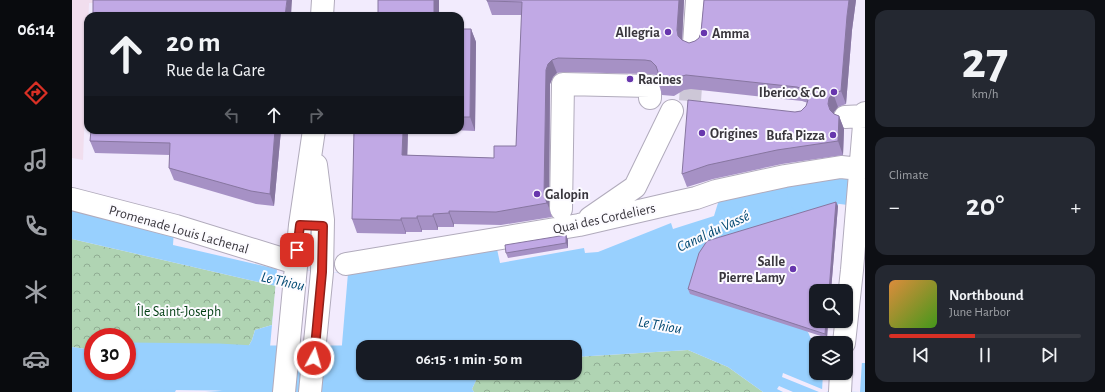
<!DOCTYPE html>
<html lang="en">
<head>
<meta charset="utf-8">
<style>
	:root { --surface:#171b24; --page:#242831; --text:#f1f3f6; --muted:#9ea1a6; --line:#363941; --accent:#d93025 }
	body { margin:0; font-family:"Alegreya Sans",sans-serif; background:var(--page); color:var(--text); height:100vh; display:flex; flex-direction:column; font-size:15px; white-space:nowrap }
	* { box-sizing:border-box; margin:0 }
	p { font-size:13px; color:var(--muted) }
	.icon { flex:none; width:22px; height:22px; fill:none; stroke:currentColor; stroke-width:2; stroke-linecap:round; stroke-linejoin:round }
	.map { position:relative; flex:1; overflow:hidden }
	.drawer { display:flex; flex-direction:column; gap:10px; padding:10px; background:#0d0f14; width:240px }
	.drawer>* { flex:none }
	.guide { position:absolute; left:12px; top:12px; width:380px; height:122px; border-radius:12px; box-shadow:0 1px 3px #0004; background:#171b24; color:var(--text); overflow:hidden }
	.tools { position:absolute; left:737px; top:284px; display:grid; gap:8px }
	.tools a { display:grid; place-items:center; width:44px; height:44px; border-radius:8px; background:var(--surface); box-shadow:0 1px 3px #0004; font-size:20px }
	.speed { position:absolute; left:12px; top:328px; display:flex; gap:8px; font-size:20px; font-weight:700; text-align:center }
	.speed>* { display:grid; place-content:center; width:52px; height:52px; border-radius:50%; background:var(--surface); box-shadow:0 1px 3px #0004; line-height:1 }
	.speed .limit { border:6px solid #d22; background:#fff; color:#111 }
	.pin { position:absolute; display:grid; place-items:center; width:34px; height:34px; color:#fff; margin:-17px; border-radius:8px; box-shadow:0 2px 6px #0006 }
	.me { position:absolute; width:44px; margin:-22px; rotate:6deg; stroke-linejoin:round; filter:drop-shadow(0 0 3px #0008) }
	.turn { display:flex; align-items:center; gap:14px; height:84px; padding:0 16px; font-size:18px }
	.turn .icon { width:52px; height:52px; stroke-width:2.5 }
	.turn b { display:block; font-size:28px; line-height:34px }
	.lanes { display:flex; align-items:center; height:38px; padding:0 16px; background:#0003; justify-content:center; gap:20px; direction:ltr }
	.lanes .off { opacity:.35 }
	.big { font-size:30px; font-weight:700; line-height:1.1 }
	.drawer .card { flex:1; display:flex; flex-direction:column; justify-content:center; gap:6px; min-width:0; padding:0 14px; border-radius:12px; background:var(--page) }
	.drawer .dial { align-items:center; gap:0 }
	.dial b { font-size:52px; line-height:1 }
	.song { display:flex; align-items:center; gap:12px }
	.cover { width:48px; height:48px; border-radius:6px; background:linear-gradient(135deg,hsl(30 70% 55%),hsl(100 70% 35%)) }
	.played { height:4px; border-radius:2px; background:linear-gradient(90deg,var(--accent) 45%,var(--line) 45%) }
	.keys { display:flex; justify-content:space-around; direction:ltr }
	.heat { display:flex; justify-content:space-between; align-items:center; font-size:22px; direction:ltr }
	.trip { position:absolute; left:284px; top:340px; width:226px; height:40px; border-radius:12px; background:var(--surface); box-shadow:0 1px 3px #0004; font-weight:700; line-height:40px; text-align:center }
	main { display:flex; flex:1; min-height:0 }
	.tab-bar { display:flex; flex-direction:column; width:72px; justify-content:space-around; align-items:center; background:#090b0e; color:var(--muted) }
	.tab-bar .icon { width:28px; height:28px }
	.tab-bar .on { color:var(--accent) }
	.tab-bar b { font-size:18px; color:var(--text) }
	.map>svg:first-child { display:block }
</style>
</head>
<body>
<main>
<nav class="tab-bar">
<b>06:14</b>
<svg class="icon on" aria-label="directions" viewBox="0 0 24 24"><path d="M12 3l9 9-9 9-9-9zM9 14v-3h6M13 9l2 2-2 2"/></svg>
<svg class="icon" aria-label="music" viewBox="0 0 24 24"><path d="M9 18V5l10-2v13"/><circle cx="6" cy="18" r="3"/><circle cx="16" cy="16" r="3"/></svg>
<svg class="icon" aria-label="phone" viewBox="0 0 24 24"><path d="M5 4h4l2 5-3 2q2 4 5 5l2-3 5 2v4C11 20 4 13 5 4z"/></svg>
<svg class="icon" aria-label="climate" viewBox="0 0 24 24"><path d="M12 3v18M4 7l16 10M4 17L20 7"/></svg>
<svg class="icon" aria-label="car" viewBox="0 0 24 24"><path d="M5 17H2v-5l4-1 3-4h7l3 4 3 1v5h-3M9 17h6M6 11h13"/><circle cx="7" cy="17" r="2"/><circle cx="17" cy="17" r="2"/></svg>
</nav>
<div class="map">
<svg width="793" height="392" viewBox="0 0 793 392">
	<defs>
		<pattern id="park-crowns" width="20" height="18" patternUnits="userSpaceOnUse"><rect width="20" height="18" fill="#b0d4b3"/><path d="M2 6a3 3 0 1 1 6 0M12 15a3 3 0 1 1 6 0" fill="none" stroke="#90ad93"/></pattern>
	</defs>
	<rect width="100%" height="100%" fill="#f2ebfd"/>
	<path fill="#f1deee" d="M0,0h49v2l-32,1 -6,157 -11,-2z"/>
	<path fill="url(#park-crowns)" d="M0,239l204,47 -4,39 -17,5 -3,10 -5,9 -19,6 -2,5h-29l-1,-2h-38l-1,-6h-30v-15h-34v13l-21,-3z
		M616,350l40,17 35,25h-289l-2,-3 6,-13 5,-3h92v-16z"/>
	<path fill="#98d0fe" d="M768,171l-2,35 -129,40 99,86 3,7 12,4h-7v30h30l13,-10h6v29h-36l-46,-19 -1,4 37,15h-26l-14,-6 -2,3 6,3h-20l-35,-25 -40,-17 -113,7v-10h-212v26h120l-5,3 -6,13 2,3h-269l15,-1 13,-4v-7l-6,1 -1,-21 2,-5 19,-6 5,-9 3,-10 17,-5 4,-39 -204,-47v-35l102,26 -1,15 104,24 71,4 149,-24 3,14 84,-15 1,5 13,-1 73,-29 2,6 41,-13 7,-23z
		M0,347l21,3v21h34v-19h30l1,6h38l1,2h23l1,13h-24v4l24,-1v13l-45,1 -1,2h-103z"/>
	<path fill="#f2ebfd" d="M205,269l71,4 -10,119h-72z
		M774,349l11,4 4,8h1l-2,31 -38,-1 1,-18h23z"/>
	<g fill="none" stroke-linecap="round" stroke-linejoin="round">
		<path stroke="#98d0fe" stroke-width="28" d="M729,197l33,-8 31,4"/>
		<path stroke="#98d0fe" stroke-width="47" d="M55,366l90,1 36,2h106l4,-2"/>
		<path stroke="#cdc7d7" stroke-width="22" stroke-dasharray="22 11" stroke-linecap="butt" d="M618,101l3,-43"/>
		<g stroke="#b1abbc" stroke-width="24">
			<path id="street" d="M250,16l1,-16
				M622,44l3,-44
				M773,117l20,-1
				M0,199l104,27 110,34
				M489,209l2,-125 87,2v12
				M518,218l45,-31 37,-76
				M274,264l233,-39 99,-23 18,-4 20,-7 69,-15 56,-9 19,2
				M772,343l8,-73 13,-157
				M212,392l16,-167 14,-95
				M238,392l12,-120 1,-52 -7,-55
				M768,392l1,-19"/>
		</g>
		<use href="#street" stroke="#fff" stroke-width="22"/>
	</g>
	<path fill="#a691c5" d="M612,0l-2,40 7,3 6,-2 4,-3 2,-6 3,-32h152l-4,30 -6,74 -8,3 -4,5 -1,2 6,2 5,13 -1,26 -61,9 -69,15 -26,8 -5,-13 113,-62 6,-1 5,-5 2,-3 -6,-2 -111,-12 -7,1 -10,6 -12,-1 -4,-14v-4l-2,-2 -6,-1 -87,-2 -6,1 -4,4 -3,7 -1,124 3,9 -51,8 -47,-1v3h-16v3h-16v2h-16v2l-49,-1 -5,-14 56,-89 -1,25 87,3 22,-12 6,-131h-30l-5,-14z
		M388,29h11l5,13 -1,89 -23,-1h8z
		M19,130h190l-7,76 -18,-2 -82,-24 -5,-12 1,-13 -75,-2 -5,-12z
		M766,206l-11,132 -137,-44 -2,-5z
		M494,235l2,5v8l-60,10 -2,-5z"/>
	<path fill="#8776a0" d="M215,0h5l-1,16h-6z
		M362,0h5v16h-5z
		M607,0h5l-2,43 -4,-7 -1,-6z
		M777,0h7l-4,30 -6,74 -5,-13 6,-75z
		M399,29l5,13 -1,89 -5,-14z
		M480,60l5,13 -4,4 -3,7 -1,124 -5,-13 2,-125 2,-6z
		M761,93l5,14 -4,5 -1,5 -5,-13 1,-6z
		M767,116l5,13 -1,26 -5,-14z
		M203,130h6l-7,76 -4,-12z
		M331,130h5l-1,39 -5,-14z
		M764,202l2,4 -7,85h-2z
		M377,211l5,13v3l-5,-14z
		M361,214l5,13v3l-5,-14z
		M345,216l5,14v2l-5,-14z
		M329,218l5,14v2l-5,-14z
		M494,235l2,5v8l-2,-5z
		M754,321h2l-1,17 -2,-4z"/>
	<path fill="#c1a9e5" stroke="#8776a0" d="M21,0h194l-2,16h-192z
		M306,0h56v16h-56z
		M415,0h192l-2,30 1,6 4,4 7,3 6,-2 4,-3 2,-6 3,-32h145l-2,16 -6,75 -8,2 -4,5 -1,6 2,6 4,4 5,2 -1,25 -61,9 -69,15 -26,9 6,-74 107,12 6,-1 5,-5 2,-6 -1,-6 -4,-5 -6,-2 -111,-12 -7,2 -10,5 -11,-1v-9l-2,-6 -5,-5 -6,-1 -87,-2 -6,2 -4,4 -2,6 -2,125 3,8 -51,9 -47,-1v2l-16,1v2h-16v2h-16v2l-49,-1 2,-89h49l-1,25 92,3v-12h22l6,-144 -35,-1z
		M388,29h11l-1,88h-10z
		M19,130h184l-5,64 -19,-3 -82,-23 1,-25 -80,-2z
		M764,202l-7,89h-13v30h10l-1,13 -137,-45 11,-36 8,-12z
		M494,235v8l-60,10 -1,-8z"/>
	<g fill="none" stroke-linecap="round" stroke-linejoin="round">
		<g stroke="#8d1f18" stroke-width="10">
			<path id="route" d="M225,250l3,-25 23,1 -1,46 -8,86"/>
		</g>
		<use href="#route" stroke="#d93025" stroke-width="7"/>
	</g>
	<g fill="#6736ad" stroke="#fcfbff" stroke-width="1.5">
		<circle cx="596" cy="32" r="4"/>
		<circle cx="632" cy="33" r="4"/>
		<circle cx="558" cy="79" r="4"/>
		<circle cx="762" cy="92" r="4"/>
		<circle cx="630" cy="133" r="4"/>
		<circle cx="761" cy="135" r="4"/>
		<circle cx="465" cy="194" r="4"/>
		<circle cx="721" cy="269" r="4"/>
	</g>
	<g text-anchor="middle" stroke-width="4" stroke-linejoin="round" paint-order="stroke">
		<g font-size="14" font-weight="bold" fill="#39363d" stroke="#fcfbff" text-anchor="end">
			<text x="588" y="37">Allegria</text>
			<text x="640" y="38" text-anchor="start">Amma</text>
			<text x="566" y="84" text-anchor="start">Racines</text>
			<text x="754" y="97">Iberico &amp; Co</text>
			<text x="638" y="138" text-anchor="start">Origines</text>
			<text x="753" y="140">Bufa Pizza</text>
			<text x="473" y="199" text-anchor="start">Galopin</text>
			<text x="713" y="266">Salle<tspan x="713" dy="16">Pierre Lamy</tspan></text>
		</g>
		<g font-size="14" fill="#39363d" stroke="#fcfbff">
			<text transform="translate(532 218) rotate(-12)" y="5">Quai des Cordeliers</text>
			<text transform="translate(107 229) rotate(16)" y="5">Promenade Louis Lachenal</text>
		</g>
		<g font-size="14" fill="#023f13" stroke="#fcfbff">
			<text x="107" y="316">Île Saint-Joseph</text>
		</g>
		<g font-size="15" font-style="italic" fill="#024972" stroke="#fcfbff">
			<text transform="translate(641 231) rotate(-25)" y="5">Canal du Vassé</text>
			<text transform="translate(211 281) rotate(13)" y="5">Le Thiou</text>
			<text transform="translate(588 325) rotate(10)" y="5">Le Thiou</text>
		</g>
	</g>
</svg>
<div class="tools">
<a><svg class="icon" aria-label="search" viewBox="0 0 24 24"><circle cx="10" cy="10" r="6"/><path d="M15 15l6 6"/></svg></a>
<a><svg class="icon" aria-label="layers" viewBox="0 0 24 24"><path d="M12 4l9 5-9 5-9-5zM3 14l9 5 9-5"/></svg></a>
</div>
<div class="speed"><div class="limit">30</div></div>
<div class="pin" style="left:225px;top:250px;background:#d93025"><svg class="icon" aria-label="arrive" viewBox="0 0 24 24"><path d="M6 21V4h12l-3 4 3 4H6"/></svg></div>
<svg class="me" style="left:242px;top:358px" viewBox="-20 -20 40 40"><circle r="17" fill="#d93025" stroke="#fff" stroke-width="3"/><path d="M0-11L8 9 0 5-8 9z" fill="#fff"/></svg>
<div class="trip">06:15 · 1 min · 50 m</div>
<div class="guide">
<div class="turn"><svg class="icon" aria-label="ahead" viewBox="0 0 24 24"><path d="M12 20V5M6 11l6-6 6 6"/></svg><div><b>20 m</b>Rue de la Gare</div></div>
<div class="lanes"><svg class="icon off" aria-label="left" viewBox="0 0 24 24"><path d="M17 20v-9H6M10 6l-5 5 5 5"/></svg><svg class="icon" aria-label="ahead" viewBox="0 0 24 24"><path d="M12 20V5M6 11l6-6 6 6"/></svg><svg class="icon off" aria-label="right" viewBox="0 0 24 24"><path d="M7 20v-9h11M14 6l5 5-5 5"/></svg></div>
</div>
</div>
<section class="drawer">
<div class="card dial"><b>27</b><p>km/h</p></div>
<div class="card"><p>Climate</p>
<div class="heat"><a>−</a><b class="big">20°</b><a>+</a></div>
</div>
<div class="card">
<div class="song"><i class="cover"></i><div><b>Northbound</b><p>June Harbor</p></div></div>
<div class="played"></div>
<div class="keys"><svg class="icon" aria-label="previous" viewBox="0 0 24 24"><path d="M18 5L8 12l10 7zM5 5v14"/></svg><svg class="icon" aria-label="pause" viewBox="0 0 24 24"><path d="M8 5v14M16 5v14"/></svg><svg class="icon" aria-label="next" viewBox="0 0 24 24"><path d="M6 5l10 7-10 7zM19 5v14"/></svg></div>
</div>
</section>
</main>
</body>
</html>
